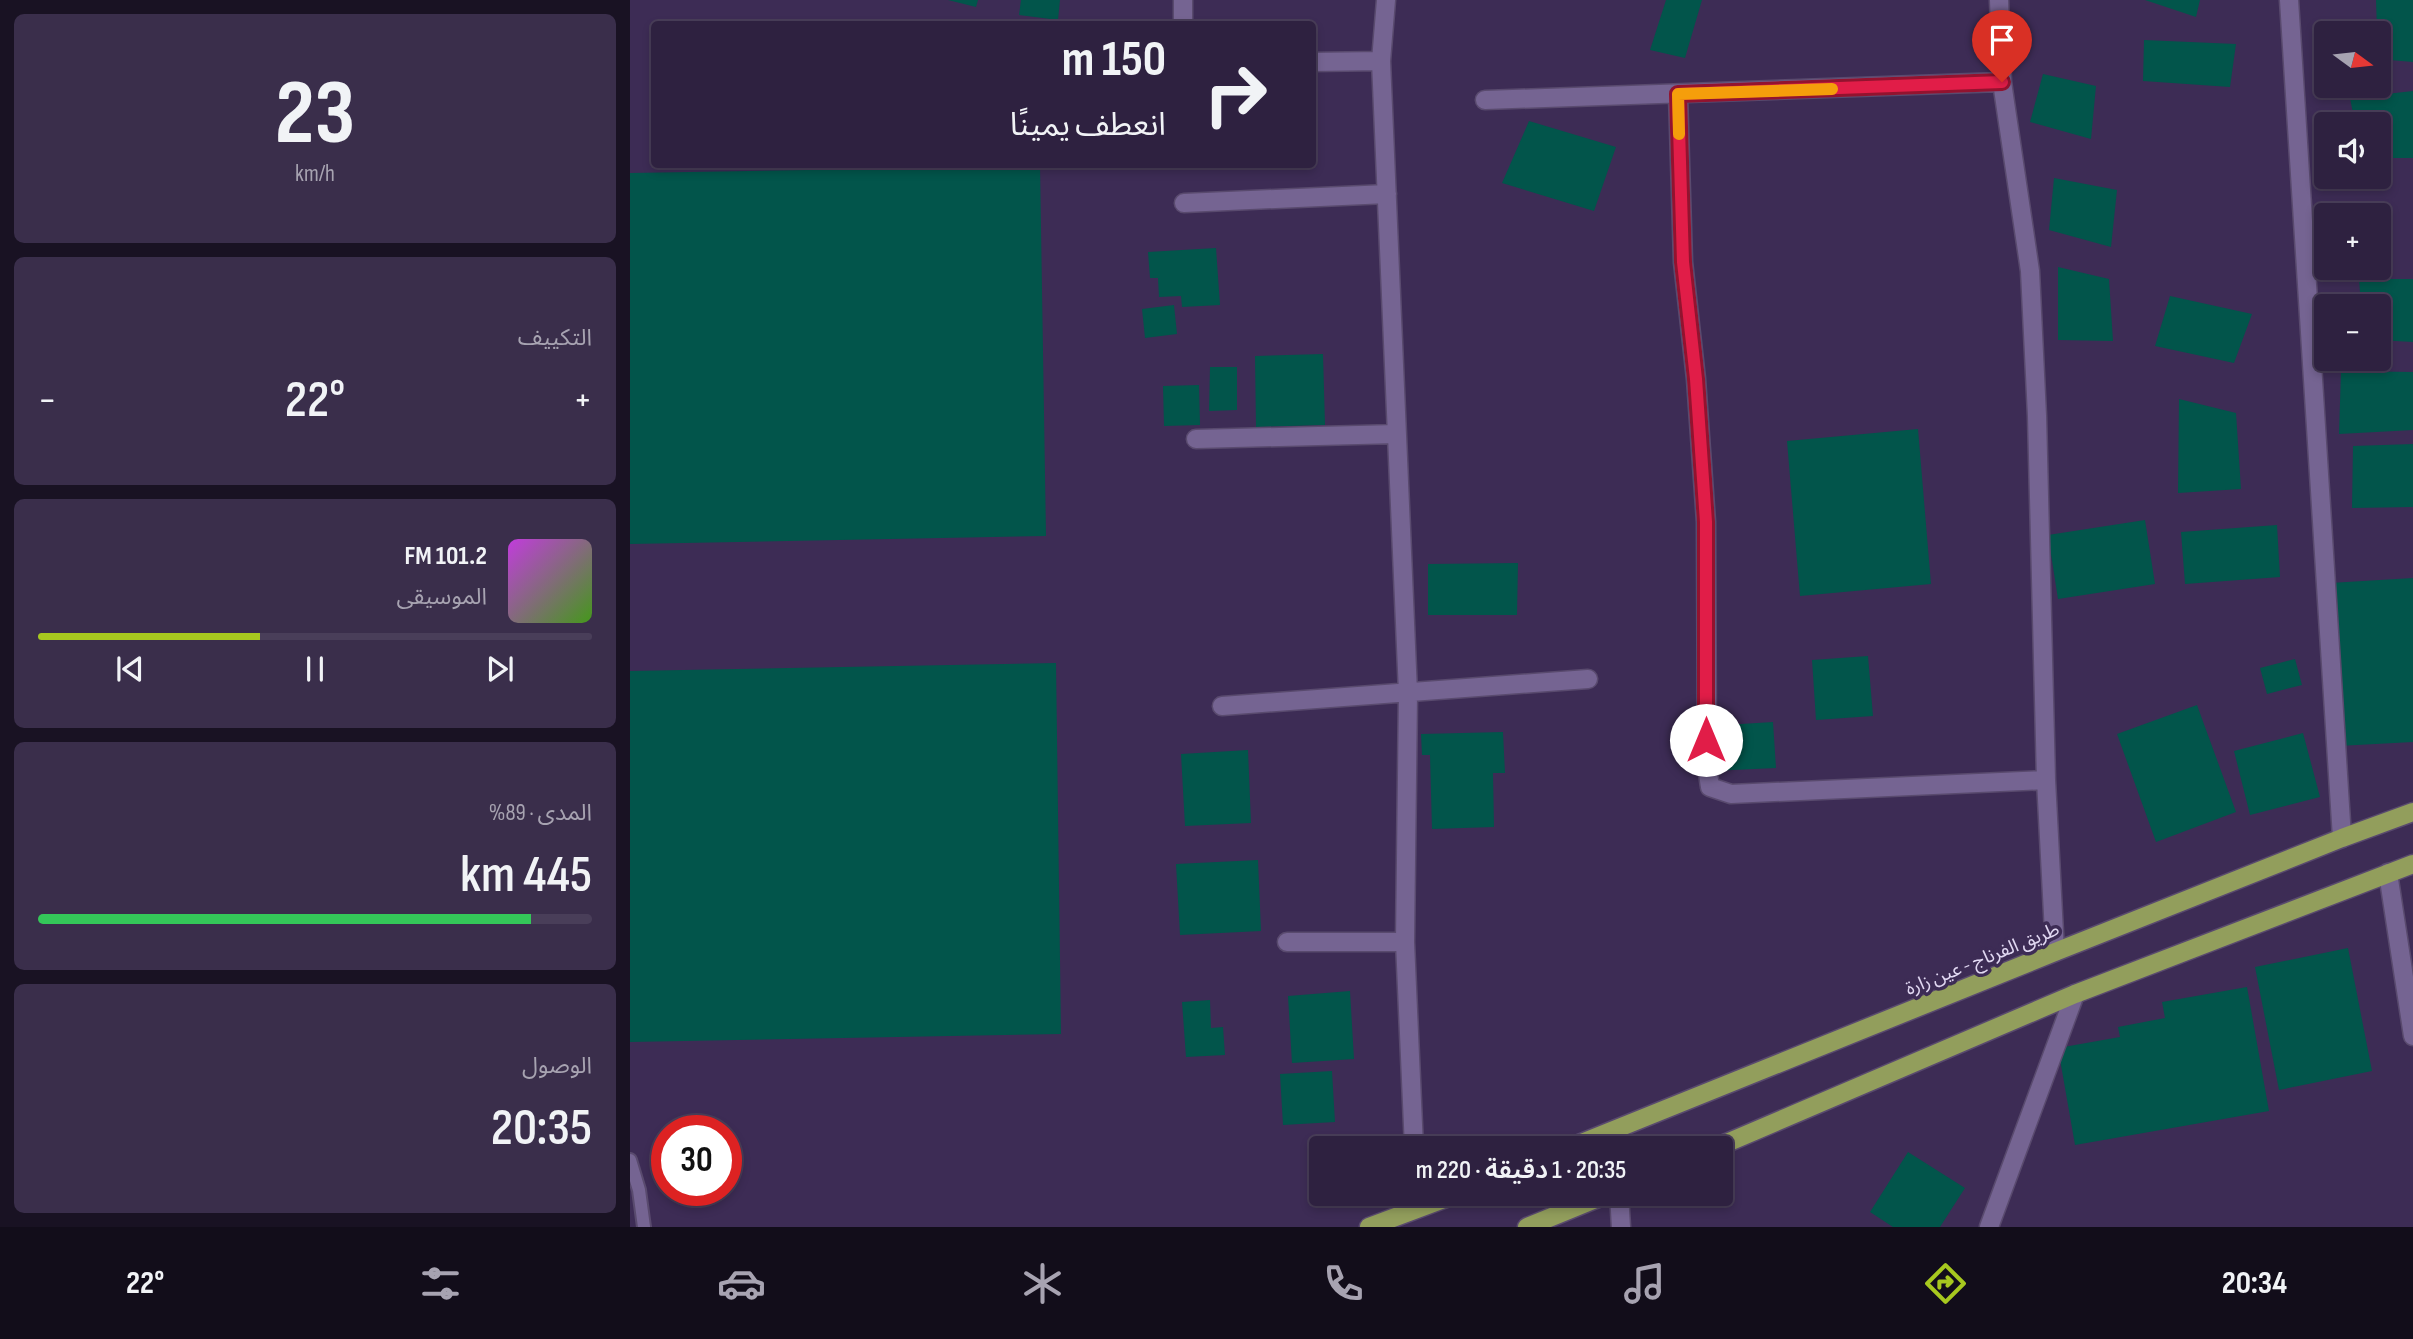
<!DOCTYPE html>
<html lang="ar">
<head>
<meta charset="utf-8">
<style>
	:root { --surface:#2e2140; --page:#3a2e4b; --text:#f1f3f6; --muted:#a7a3b1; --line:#493e59; --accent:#a7c81f }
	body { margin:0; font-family:"Sofia Sans Condensed","Noto Sans Arabic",sans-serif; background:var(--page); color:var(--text); direction:rtl; height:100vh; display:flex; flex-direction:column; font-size:26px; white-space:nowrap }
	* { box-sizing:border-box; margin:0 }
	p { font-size:23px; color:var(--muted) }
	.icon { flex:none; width:38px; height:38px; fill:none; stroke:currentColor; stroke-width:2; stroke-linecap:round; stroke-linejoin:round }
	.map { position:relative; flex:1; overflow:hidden; direction:ltr }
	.details { display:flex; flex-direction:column; gap:14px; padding:14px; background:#191223; width:630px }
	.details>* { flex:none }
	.top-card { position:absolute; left:21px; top:21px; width:665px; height:147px; border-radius:7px; box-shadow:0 4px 10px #0003,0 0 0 2px var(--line); direction:rtl; background:#2e2140; color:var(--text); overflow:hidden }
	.needle { width:46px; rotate:105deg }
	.controls { position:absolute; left:1684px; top:21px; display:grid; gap:14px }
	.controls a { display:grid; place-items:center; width:77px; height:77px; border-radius:7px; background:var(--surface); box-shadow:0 4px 10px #0003,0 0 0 2px var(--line); font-size:35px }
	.speed { position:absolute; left:21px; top:1115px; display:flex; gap:14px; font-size:35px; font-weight:700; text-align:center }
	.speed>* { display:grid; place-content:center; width:91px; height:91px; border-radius:50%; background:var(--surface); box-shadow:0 4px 10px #0003,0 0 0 2px var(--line); line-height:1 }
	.speed .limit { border:10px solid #d22; background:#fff; color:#111 }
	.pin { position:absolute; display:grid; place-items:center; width:60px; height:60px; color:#fff; margin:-72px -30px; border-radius:50% 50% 50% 0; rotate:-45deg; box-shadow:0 0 7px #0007 }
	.pin .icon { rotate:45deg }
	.me { position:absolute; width:77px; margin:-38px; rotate:0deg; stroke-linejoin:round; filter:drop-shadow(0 0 5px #0008) }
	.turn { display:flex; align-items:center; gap:24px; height:147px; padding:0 35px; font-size:32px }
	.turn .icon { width:91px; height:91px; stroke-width:2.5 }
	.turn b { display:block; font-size:49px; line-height:60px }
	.big { font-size:52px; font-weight:600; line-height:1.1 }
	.details .widget { flex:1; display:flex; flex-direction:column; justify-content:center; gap:10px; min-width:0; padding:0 24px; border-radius:10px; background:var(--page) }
	.details .dial { align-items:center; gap:0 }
	.dial b { font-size:91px; line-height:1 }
	.song { display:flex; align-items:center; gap:21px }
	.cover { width:84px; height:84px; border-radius:10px; background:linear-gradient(135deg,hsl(290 70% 55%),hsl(100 70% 35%)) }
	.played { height:7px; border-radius:4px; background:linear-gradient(90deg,var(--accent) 40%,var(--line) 40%) }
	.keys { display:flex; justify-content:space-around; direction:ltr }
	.heat { display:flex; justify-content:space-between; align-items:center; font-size:38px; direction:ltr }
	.charge { height:10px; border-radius:5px; background:linear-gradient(90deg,#34c759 89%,var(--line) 0) }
	.trip { position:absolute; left:679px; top:1136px; width:424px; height:70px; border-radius:7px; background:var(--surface); box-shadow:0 4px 10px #0003,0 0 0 2px var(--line); font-weight:600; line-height:70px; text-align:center; direction:rtl }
	.menu { display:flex; height:112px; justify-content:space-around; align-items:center; background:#120d1a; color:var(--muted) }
	.menu .icon { width:49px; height:49px }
	.menu .on { color:var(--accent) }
	.menu b { font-size:32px; color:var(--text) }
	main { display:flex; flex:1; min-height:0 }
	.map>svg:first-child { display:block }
</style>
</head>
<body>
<main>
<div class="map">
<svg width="1783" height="1227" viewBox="0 0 1783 1227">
	<rect width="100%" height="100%" fill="#3d2c55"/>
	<path fill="#02554b" d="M318,0h30l-2,7z
		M391,0h39l-2,20 -39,-5z
		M1036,0h36l-17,58 -35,-8z
		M1515,0h55l-4,17z
		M1746,0h37v62l-35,-3z
		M1514,40l92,4 -6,43 -87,-6z
		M1413,74l53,12 -5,53 -61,-17z
		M1783,91v67h-35v-34h-23l-5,-26z
		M899,121l87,26 -22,64 -92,-28z
		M410,166l6,370 -416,8v-371z
		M1424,178l63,12 -6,57 -62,-17z
		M586,248l4,57 -38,2 -1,-11 -22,1 -1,-19h-8l-2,-26z
		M1428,267l51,12 4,62 -55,-1z
		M1729,279h54v63l-35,-2v-34h-17z
		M1540,296l82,18 -18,49 -79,-17z
		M544,305l3,29 -32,4 -3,-29z
		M693,354l2,71 -69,2 -1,-71z
		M580,367h27v43l-28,1z
		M1711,371l72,1v58l-74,4z
		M569,385l1,40 -36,1 -1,-40z
		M1549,399l57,14 5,76 -63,4z
		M1288,429l13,155 -131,12 -13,-155z
		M1783,444v63l-61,1 1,-62z
		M1515,520l10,64 -97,15 -10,-64z
		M1647,525l3,52 -95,7 -4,-52z
		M888,563l-1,52h-89v-51z
		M1783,578v164l-75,4 -8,-163z
		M1238,656l5,60 -57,4 -4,-60z
		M1665,659l7,26 -35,9 -7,-26z
		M426,663l5,371 -431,8v-371z
		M1567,705l39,107 -80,30 -39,-108z
		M1143,722l3,46 -65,3 -2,-45z
		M873,732l2,41h-12l1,54 -62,2 -2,-74h-8l-1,-21z
		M1673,733l17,64 -70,18 -16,-64z
		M618,750l3,73 -66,3 -4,-72z
		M628,860l3,71 -81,4 -4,-71z
		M1718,948l24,123 -93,19 -24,-123z
		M1617,987l22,124 -194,34 -17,-97 62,-11 -2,-10 47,-9 -3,-16z
		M720,991l4,68 -62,4 -4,-67z
		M580,1000l1,28 12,-1 2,28 -39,2 -4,-55z
		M702,1071l3,51 -52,3 -3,-51z
		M1278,1152l57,36 -25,39h-47l-23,-15z"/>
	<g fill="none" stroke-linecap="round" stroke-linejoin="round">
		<g stroke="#594a6e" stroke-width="16">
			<path id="lane" d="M0,1160l9,30 5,37"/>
		</g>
		<g stroke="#594a6e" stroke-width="21">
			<path id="street" d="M553,0v24
				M756,0l-5,61 27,632 -3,249 9,206
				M1369,0l3,82 28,189 7,145 9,364 9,172
				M1659,0l53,838
				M682,62l69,-1
				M1048,94l5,168 13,117 10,143 1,245 3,20 21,7 315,-14
				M855,100l517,-18
				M554,203l203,-9
				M566,439l201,-5
				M592,706l366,-27
				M1758,873l25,163
				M657,942h118
				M989,1194l2,33
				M1359,1227l86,-233"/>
		</g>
		<g stroke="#594a6e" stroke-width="21">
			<path id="primary" d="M939,1148l486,-196 287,-114 71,-26
				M1085,1148l360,-154 338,-130
				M739,1227l88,-33
				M897,1227l81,-33"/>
		</g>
		<use href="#lane" stroke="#756492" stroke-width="12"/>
		<use href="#street" stroke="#756492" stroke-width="18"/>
		<use href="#primary" stroke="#929e5c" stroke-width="18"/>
	</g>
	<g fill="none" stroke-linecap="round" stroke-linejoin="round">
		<g stroke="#92132f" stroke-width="18">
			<path id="route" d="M1076,740v-218l-10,-143 -13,-117 -5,-168 324,-12"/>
		</g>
		<use href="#route" stroke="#e11d48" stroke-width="12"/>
		<path stroke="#f59e0b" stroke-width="12" d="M1049,134l-1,-40 154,-5"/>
	</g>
	<g text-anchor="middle" stroke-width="7" stroke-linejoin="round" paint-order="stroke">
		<g font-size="19" fill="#e1d8f2" stroke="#3d2c55">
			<text transform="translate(1352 958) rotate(-22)" y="7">طريق الفرناج - عين زارة</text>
		</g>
	</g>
</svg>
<div class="controls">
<a><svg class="needle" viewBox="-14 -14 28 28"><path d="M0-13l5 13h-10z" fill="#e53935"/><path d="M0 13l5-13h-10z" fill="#a7a3b1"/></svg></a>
<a><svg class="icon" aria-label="sound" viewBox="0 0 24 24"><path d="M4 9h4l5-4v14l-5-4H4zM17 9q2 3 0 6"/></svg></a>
<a>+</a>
<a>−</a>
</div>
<div class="speed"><div class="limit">30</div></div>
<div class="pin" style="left:1372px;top:82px;background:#d93025"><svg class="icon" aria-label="arrive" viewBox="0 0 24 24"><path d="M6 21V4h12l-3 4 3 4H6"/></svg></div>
<svg class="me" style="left:1076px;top:740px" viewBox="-20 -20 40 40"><circle r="19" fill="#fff"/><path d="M0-13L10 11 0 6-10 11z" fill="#e11d48"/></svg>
<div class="trip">20:35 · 1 دقيقة · 220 m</div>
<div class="top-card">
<div class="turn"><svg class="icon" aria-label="right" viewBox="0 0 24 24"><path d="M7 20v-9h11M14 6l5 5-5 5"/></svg><div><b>150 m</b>انعطف يمينًا</div></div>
</div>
</div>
<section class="details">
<div class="widget dial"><b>23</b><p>km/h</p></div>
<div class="widget"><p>التكييف</p>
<div class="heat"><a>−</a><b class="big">22°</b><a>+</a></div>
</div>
<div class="widget">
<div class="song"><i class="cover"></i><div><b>101.2 FM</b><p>الموسيقى</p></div></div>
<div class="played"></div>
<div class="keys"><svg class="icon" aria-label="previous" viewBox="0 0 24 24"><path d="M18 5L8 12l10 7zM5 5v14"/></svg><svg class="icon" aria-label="pause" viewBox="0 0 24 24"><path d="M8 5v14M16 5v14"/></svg><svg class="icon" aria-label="next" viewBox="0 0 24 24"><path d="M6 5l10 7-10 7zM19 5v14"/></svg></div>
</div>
<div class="widget"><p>المدى · 89%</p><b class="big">445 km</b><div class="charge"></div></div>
<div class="widget"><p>الوصول</p><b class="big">20:35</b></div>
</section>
</main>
<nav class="menu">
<b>20:34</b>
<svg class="icon on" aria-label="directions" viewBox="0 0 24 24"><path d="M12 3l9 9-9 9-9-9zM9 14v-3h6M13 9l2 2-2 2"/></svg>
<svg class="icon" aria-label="music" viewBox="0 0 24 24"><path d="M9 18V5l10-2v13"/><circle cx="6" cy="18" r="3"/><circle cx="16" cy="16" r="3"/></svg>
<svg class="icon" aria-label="phone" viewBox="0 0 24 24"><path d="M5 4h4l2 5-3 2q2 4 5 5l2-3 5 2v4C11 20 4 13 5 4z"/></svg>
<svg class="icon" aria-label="climate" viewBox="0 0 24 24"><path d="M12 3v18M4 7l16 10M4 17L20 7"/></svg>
<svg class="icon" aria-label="car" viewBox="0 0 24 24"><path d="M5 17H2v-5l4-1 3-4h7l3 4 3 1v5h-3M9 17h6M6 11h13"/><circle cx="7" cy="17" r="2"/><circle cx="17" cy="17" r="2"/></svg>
<svg class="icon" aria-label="filters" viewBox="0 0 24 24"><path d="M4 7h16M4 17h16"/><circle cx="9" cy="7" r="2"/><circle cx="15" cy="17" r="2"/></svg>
<b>22°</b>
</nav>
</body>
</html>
